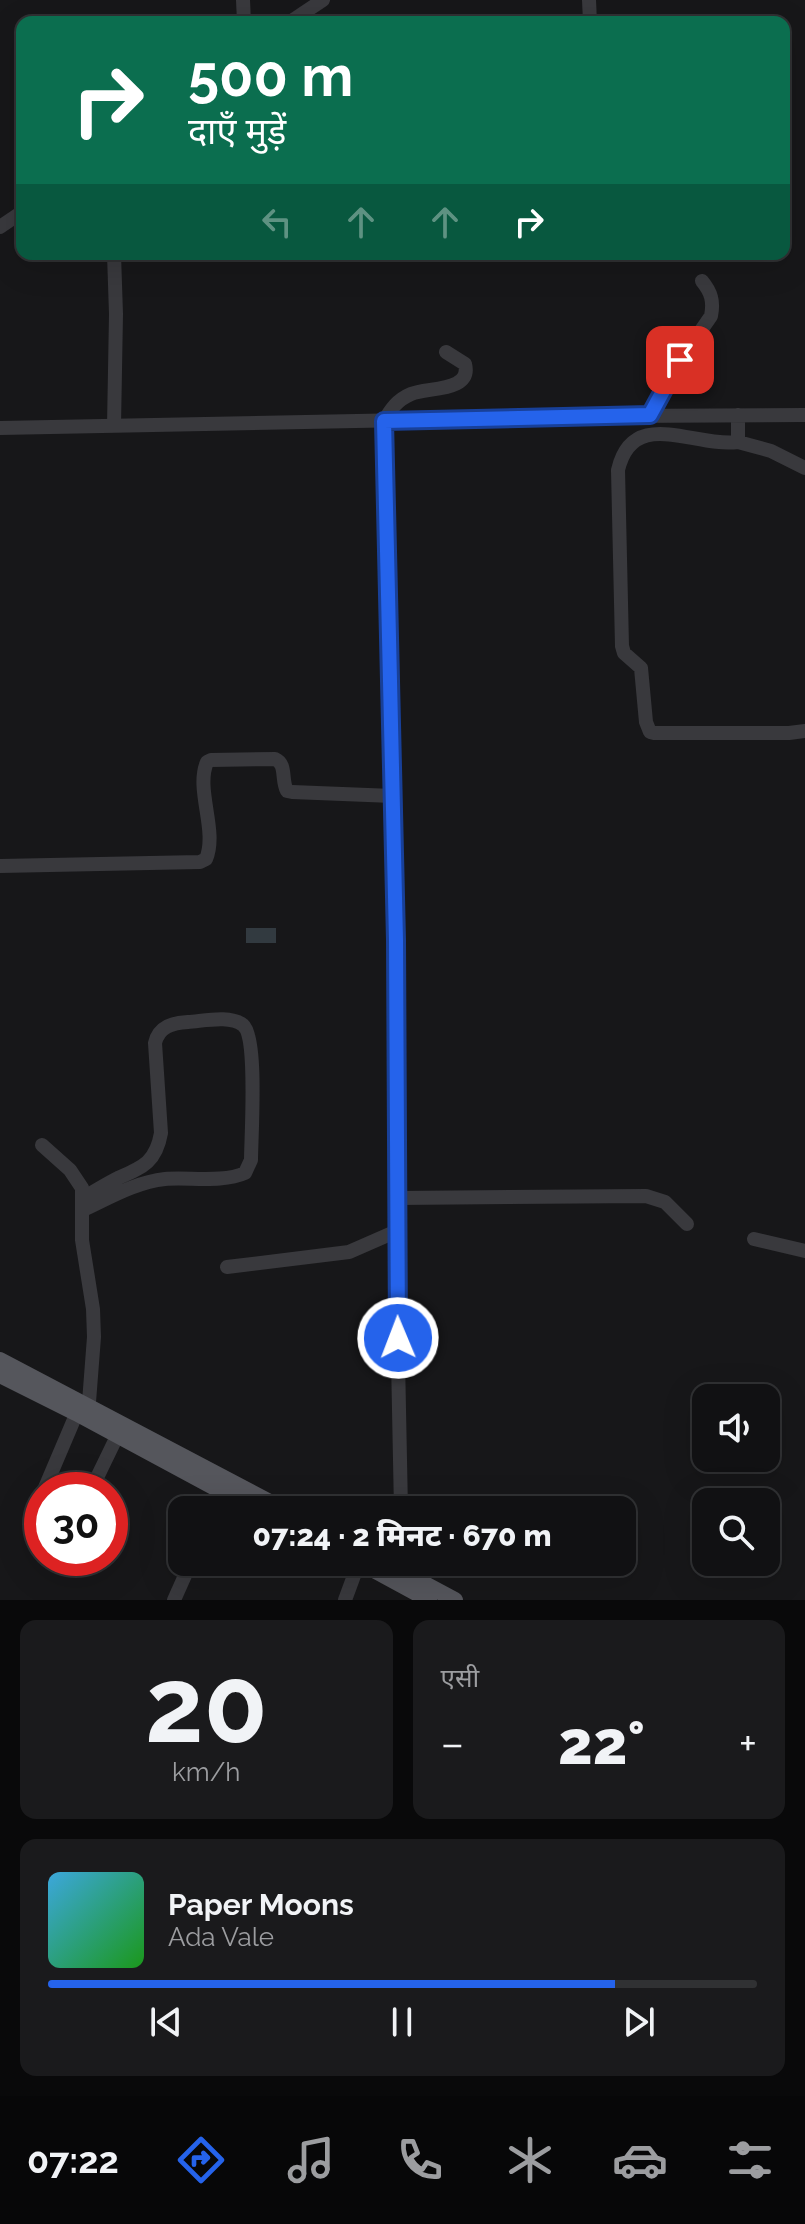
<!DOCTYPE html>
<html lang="hi">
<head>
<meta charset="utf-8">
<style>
	:root { --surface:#111113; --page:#1a1a1c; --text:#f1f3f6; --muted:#9c9da0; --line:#303133; --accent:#2563eb }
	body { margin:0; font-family:Raleway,"Noto Sans Devanagari",sans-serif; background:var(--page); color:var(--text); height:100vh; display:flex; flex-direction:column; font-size:30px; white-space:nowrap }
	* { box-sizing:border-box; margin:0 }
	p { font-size:26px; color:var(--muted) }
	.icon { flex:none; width:44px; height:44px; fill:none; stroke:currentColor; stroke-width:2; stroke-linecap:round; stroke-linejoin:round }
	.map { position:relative; height:1600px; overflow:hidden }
	.sheet { display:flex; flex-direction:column; gap:20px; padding:20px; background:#09090a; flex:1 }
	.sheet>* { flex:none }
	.guide { position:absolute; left:16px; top:16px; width:774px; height:244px; border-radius:16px; box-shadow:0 8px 32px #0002,0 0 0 2px var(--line); background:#0b6e4f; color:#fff; overflow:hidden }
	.controls { position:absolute; left:692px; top:1384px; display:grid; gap:16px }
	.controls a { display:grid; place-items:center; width:88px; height:88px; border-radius:16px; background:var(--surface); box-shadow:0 8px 32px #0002,0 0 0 2px var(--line); font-size:40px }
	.speed { position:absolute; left:24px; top:1472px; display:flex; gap:16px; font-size:40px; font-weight:700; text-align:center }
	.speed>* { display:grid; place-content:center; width:104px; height:104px; border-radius:50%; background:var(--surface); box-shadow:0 8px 32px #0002,0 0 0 2px var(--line); line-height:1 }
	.speed .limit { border:12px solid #d22; background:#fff; color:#111 }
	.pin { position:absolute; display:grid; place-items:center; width:68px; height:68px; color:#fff; margin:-34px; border-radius:16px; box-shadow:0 4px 12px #0006 }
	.me { position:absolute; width:88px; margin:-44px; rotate:359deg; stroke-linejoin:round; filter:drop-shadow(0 0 6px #0008) }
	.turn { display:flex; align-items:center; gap:28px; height:168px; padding:0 40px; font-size:36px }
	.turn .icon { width:104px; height:104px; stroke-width:2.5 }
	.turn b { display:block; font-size:56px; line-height:68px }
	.lanes { display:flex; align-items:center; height:76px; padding:0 40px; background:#0003; justify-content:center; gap:40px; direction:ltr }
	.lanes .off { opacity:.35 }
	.big { font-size:60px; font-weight:800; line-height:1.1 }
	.sheet .tile { flex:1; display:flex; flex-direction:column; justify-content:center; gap:12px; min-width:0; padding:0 28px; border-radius:16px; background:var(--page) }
	.sheet .dial { align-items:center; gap:0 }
	.dial b { font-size:104px; line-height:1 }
	.song { display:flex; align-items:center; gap:24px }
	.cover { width:96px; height:96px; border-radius:12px; background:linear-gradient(135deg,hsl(200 70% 55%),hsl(120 70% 35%)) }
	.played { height:8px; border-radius:4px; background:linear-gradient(90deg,var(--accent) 80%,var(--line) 80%) }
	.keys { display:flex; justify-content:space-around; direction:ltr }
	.heat { display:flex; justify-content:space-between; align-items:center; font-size:44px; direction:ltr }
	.sheet .tiles { flex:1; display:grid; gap:20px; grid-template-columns:1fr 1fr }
	.tile:last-child { grid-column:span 2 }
	.trip { position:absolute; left:168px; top:1496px; width:468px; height:80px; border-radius:16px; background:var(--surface); box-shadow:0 8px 32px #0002,0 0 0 2px var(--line); font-weight:800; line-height:80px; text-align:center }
	.tab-bar { display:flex; height:128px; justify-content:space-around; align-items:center; background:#070708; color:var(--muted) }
	.tab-bar .icon { width:56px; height:56px }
	.tab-bar .active { color:var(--accent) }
	.tab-bar b { font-size:36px; color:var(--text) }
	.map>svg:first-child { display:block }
</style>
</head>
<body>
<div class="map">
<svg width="805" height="1600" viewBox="0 0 805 1600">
	<rect width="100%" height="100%" fill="#171719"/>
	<path fill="#323a40" d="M276,928v15h-30v-15z"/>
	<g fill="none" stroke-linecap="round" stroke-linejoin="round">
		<path stroke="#39393d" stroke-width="14" d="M243,0l1,22
			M589,0l1,22
			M290,22l33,-22
			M0,227l22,-15
			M114,254l2,60 -2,112
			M650,415l21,-41 40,-58c3,-15 0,-24 -9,-35
			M738,415v27c-44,6 -105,-36 -120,28l4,176 2,7 17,15 5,54 4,10 4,1h135l16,-2
			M0,428l618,-12 187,-1
			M738,442l33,9 34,17
			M0,866l200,-4 6,-3c12,-29 -11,-69 1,-97l4,-2 64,-1c12,5 6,21 12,32l5,1 101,4
			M42,1145l28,25 12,18v52l11,69 1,28 -6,78
			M398,1198l248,-2 19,6 22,22
			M83,1210c26,-12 53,-28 82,-31 24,-2 58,4 80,-6l6,-13c0,-22 7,-123 -8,-135 -13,-10 -39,-4 -55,-3 -15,1 -29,4 -33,21l6,90c-5,29 -18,34 -43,45 -12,6 -23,13 -35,20
			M754,1239l51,12
			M227,1267l122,-15 48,-21
			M44,1490l37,-87
			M91,1490l30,-62
			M42,1495l-9,21 2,5 7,4
			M220,1510l8,-14
			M401,1510l-4,-201 -1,-369 -12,-519c7,-12 13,-21 27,-27 17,-7 61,-2 54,-30l-19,-12
			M174,1600l17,-38
			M345,1600l14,-38"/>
		<path stroke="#55565c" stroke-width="16" d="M0,1360l285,150
			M0,1375l76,38 180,97
			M359,1562l70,38
			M384,1562l71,38"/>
	</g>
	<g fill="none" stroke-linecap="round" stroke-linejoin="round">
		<g stroke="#184099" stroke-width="20">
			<path id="route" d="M398,1338l-2,-398 -12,-519 266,-6 30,-55"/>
		</g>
		<use href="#route" stroke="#2563eb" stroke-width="14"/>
	</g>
</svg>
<div class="controls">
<a><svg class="icon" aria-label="sound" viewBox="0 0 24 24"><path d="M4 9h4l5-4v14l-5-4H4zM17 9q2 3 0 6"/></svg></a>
<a><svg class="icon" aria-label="search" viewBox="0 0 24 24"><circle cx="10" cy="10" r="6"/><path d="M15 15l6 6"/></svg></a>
</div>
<div class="speed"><div class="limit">30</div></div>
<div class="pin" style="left:680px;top:360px;background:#d93025"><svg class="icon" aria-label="arrive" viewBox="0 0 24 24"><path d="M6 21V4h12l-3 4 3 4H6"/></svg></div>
<svg class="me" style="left:398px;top:1338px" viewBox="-20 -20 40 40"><circle r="17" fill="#2563eb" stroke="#fff" stroke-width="3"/><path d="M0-11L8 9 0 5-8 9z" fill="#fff"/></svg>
<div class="trip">07:24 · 2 मिनट · 670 m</div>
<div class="guide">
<div class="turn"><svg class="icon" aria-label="right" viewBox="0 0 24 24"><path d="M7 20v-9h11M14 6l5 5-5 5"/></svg><div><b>500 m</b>दाएँ मुड़ें</div></div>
<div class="lanes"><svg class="icon off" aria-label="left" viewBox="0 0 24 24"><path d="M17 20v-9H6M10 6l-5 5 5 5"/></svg><svg class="icon off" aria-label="ahead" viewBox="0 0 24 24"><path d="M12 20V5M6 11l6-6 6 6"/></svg><svg class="icon off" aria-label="ahead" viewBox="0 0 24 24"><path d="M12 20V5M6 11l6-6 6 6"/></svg><svg class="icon" aria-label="right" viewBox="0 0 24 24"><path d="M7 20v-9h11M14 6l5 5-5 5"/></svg></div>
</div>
</div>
<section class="sheet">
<div class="tiles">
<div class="tile dial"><b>20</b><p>km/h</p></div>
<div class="tile"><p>एसी</p>
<div class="heat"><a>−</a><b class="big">22°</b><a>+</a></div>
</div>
<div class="tile">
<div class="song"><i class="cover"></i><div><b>Paper Moons</b><p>Ada Vale</p></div></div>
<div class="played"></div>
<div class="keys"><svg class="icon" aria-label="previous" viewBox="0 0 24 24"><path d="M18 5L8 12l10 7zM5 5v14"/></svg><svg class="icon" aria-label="pause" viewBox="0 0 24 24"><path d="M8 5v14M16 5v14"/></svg><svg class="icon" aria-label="next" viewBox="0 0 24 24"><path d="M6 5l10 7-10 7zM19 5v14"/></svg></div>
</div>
</div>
</section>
<nav class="tab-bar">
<b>07:22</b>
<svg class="icon active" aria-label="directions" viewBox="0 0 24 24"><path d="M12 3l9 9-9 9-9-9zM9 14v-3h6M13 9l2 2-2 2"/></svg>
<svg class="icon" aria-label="music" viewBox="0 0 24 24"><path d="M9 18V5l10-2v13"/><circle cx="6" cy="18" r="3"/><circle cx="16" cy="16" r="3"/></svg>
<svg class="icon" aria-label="phone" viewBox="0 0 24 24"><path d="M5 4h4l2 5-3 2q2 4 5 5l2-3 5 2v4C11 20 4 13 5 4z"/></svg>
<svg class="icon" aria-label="climate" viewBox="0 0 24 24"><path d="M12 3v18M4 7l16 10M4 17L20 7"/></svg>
<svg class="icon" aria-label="car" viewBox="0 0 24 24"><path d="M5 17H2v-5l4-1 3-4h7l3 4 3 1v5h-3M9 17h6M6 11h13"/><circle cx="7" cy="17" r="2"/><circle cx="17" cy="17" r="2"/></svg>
<svg class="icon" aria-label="filters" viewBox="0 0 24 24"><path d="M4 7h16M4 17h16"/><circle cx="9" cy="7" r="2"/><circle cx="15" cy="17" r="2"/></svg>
</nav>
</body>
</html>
